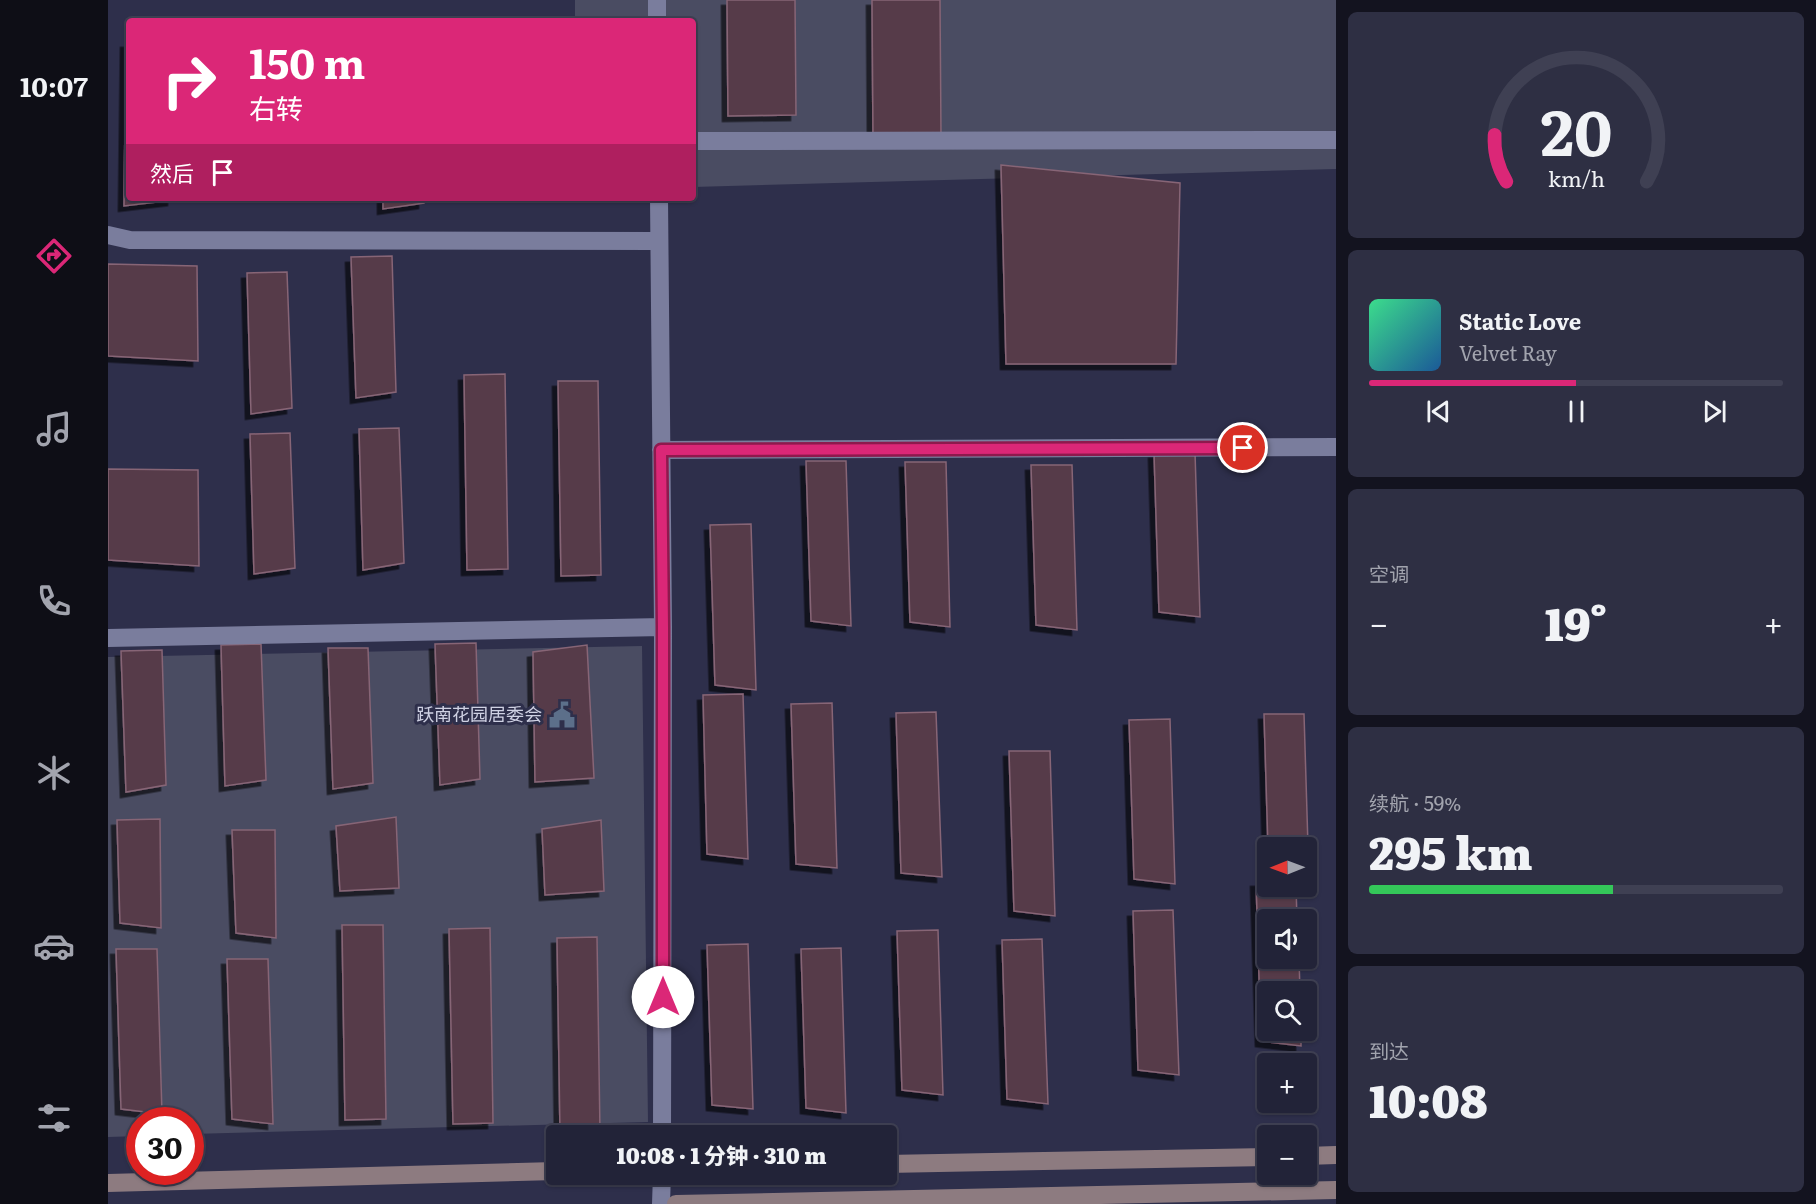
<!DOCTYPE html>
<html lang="zh">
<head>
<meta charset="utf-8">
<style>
	:root { --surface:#222338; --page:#2e2f43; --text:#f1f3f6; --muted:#a2a4ae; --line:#3f4053; --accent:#db2777 }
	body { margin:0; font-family:Literata,"Noto Sans SC",serif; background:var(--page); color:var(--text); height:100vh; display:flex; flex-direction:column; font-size:22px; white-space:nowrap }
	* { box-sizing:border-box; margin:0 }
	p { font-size:20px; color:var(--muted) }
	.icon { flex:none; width:33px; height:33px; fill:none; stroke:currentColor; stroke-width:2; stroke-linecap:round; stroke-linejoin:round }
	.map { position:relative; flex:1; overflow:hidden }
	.side { display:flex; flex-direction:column; gap:12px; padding:12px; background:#13131f; width:480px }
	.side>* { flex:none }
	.guide { position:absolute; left:18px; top:18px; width:570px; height:183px; border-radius:6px; box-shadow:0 2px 4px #0004,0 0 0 2px var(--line); background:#db2777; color:#fff; overflow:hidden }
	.needle { width:39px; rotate:269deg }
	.tools { position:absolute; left:1149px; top:837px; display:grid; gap:12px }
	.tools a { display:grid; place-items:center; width:60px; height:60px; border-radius:6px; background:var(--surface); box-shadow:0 2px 4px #0004,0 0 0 2px var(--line); font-size:30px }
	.speed { position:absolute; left:18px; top:1107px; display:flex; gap:12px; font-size:30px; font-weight:700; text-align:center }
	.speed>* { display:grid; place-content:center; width:78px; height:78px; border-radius:50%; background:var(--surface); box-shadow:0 2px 4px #0004,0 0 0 2px var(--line); line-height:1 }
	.speed .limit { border:9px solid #d22; background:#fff; color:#111 }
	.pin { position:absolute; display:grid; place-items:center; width:51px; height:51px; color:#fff; margin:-26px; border:3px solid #fff; border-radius:50%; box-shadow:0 2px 6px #0007 }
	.me { position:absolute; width:66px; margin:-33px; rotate:0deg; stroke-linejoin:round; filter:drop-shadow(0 0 4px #0008) }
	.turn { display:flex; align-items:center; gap:21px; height:126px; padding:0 24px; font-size:27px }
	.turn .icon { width:78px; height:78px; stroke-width:2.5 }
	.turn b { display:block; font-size:42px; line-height:51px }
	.then { display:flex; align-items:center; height:57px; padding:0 24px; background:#0003; gap:12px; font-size:22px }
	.big { font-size:45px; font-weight:800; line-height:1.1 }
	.side .card { flex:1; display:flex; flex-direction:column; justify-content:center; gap:9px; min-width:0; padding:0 21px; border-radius:9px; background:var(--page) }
	.side .dial { align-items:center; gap:0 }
	.dial svg { height:156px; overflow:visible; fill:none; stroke:var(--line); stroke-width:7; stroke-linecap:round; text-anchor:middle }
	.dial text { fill:var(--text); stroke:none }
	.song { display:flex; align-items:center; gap:18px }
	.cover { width:72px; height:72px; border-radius:9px; background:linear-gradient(135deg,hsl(150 70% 55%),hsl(210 70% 35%)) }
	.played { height:6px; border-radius:3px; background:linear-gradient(90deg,var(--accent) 50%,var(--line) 50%) }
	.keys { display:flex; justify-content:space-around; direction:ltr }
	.heat { display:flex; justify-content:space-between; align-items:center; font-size:33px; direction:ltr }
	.charge { height:9px; border-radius:4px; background:linear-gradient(90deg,#34c759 59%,var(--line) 0) }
	.trip { position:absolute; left:438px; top:1125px; width:351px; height:60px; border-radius:6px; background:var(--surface); box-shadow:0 2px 4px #0004,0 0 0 2px var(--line); font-weight:800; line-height:60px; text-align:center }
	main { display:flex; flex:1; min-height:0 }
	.tab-bar { display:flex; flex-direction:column; width:108px; justify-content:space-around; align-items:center; background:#0e0e16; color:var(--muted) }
	.tab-bar .icon { width:42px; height:42px }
	.tab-bar .on { color:var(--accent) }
	.tab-bar b { font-size:27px; color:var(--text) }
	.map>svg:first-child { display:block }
</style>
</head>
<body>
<main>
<nav class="tab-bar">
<b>10:07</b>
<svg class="icon on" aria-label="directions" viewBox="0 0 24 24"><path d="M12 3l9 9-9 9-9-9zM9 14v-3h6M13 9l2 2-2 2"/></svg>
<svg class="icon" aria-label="music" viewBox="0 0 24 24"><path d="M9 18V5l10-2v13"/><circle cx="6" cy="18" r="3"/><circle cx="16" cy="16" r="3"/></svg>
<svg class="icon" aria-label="phone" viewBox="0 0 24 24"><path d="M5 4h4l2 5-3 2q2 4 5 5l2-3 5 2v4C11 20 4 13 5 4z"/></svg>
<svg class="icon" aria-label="climate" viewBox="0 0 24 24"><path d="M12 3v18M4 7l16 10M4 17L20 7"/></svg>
<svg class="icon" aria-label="car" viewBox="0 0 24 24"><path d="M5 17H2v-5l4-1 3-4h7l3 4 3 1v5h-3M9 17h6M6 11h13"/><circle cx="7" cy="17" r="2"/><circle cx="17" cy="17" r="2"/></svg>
<svg class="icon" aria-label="filters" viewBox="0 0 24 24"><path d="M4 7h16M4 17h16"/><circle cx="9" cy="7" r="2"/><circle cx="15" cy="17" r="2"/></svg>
</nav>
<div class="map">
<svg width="1228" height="1204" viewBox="0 0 1228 1204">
	<defs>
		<filter id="shadow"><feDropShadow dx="-5.5" dy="5.5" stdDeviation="0" flood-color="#0009"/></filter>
	</defs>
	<rect width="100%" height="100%" fill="#2e2f4b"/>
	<path fill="#4a4c62" d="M467,0h761v169l-643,18v-166h-118z
		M534,646l6,476 -457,12 -1,-14h-50l-1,16 -31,1v-480z"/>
	<path fill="#563b49" stroke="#876576" stroke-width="1.5" filter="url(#shadow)" d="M619,0h68l1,115 -68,1z
		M764,0h68l1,137h-68z
		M18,42h3v156h44v2l-49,6z
		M893,165l179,18 -4,181h-170z
		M275,198h41v5l-41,6z
		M284,256l4,136 -40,6 -5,-141z
		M0,264l89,2 1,95 -90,-5z
		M179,272l5,136 -41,6 -4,-141z
		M397,374l3,195 -41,1 -3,-195z
		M450,381h40l3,194 -40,1z
		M291,428l5,135 -41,7 -4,-141z
		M182,433l5,135 -41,6 -4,-140z
		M1087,452l5,165 -41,-5 -5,-159z
		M698,461h40l5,165 -40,-5z
		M797,462h41l4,165 -40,-5z
		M923,465h41l5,165 -41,-5z
		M0,469l90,1 1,96 -91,-6z
		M643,524l5,166 -41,-5 -5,-160z
		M368,643l4,136 -40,6 -5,-141z
		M153,644l5,136 -41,6 -4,-141z
		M479,645l7,133 -59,4 -2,-130z
		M220,648h40l5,135 -40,6z
		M54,650l4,135 -40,7 -5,-141z
		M635,694l5,165 -41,-5 -4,-159z
		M724,703l5,165 -41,-4 -5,-160z
		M828,712l6,165 -41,-4 -5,-160z
		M1156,714h40l5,165h-3v-31h-38z
		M1062,719l5,165 -41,-5 -5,-159z
		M901,751h41l5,165 -41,-5z
		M288,817l3,71 -59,3 -4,-65z
		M52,819l1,109 -41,-5 -3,-103z
		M493,820l3,71 -59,4 -3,-66z
		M124,830h43l1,108 -40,-5z
		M1148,881h12v5h28l1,34h-29v38h31l1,34h-32v38h33v16l-40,-5z
		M1065,910l6,165 -41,-5 -5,-159z
		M234,925h41l3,194 -41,1z
		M382,928l3,195 -40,1 -4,-195z
		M830,930l5,165 -41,-5 -5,-159z
		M489,937l3,195h-40l-3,-194z
		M934,939l6,165 -41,-5 -5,-159z
		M640,944l5,165 -41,-4 -5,-160z
		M733,948l5,165 -40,-5 -5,-159z
		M8,949h41l5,165 -41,-5z
		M119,959h41l5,165 -41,-5z"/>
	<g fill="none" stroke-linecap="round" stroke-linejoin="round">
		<path stroke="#7a7d9d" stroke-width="18" d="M549,0v21
			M585,141l643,-1
			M551,198l4,429 -1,509
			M0,235l22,5 529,1
			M553,450l675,-3
			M0,638l555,-11
			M553,1204l1,-30"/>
		<path stroke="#8d7b80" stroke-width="18" d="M1198,1156l30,-1
			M778,1164l382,-7
			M0,1183l448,-12
			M568,1204l660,-14"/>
	</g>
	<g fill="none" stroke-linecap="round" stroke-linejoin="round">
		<g stroke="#8e194d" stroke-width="15">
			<path id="route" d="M555,997v-370l-2,-177 582,-2"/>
		</g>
		<use href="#route" stroke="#db2777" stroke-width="10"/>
	</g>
	<defs>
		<g id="civic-bare" transform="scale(2.07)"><path d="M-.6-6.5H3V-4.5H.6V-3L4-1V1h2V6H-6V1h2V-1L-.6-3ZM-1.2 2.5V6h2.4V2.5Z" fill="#5c6f8a" stroke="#2e2f4b" stroke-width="2.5" paint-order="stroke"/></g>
	</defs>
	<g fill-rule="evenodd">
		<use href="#civic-bare" x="454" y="715"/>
	</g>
	<g text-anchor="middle" stroke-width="6" stroke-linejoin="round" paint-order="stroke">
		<g font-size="18" fill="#cfd1e3" stroke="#2e2f4b" text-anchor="end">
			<text x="434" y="721">跃南花园居委会</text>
		</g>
	</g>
</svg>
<div class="tools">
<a><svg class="needle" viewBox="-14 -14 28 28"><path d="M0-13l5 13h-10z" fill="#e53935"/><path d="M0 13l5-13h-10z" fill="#a2a4ae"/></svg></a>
<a><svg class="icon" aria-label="sound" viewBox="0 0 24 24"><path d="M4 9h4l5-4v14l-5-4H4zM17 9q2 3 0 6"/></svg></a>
<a><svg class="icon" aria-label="search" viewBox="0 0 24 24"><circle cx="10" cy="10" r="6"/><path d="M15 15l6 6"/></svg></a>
<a>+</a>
<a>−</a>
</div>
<div class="speed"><div class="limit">30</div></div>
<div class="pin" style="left:1135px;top:448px;background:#d93025"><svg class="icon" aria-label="arrive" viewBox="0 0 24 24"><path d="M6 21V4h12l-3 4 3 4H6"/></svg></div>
<svg class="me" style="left:555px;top:997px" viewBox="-20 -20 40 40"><circle r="19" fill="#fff"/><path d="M0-13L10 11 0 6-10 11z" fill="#db2777"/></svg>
<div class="trip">10:08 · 1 分钟 · 310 m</div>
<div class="guide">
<div class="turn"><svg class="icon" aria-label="right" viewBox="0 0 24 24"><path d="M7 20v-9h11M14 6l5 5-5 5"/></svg><div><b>150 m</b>右转</div></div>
<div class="then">然后<svg class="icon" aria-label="arrive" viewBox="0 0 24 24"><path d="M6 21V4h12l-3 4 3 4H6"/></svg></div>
</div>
</div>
<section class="side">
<div class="card dial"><svg viewBox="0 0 100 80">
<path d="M14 69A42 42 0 1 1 86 69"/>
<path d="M14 69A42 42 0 0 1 8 45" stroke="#db2777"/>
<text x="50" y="56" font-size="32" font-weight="700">20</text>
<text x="50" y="72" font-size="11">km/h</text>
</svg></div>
<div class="card">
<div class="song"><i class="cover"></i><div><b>Static Love</b><p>Velvet Ray</p></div></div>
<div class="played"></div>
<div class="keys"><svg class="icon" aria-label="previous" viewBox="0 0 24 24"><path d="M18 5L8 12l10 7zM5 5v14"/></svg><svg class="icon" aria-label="pause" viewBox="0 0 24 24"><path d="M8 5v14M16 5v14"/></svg><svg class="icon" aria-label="next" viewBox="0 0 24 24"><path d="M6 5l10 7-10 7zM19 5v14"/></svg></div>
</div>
<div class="card"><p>空调</p>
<div class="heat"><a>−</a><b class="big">19°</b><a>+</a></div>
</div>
<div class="card"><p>续航 · 59%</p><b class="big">295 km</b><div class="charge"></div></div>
<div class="card"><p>到达</p><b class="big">10:08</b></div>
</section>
</main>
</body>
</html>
